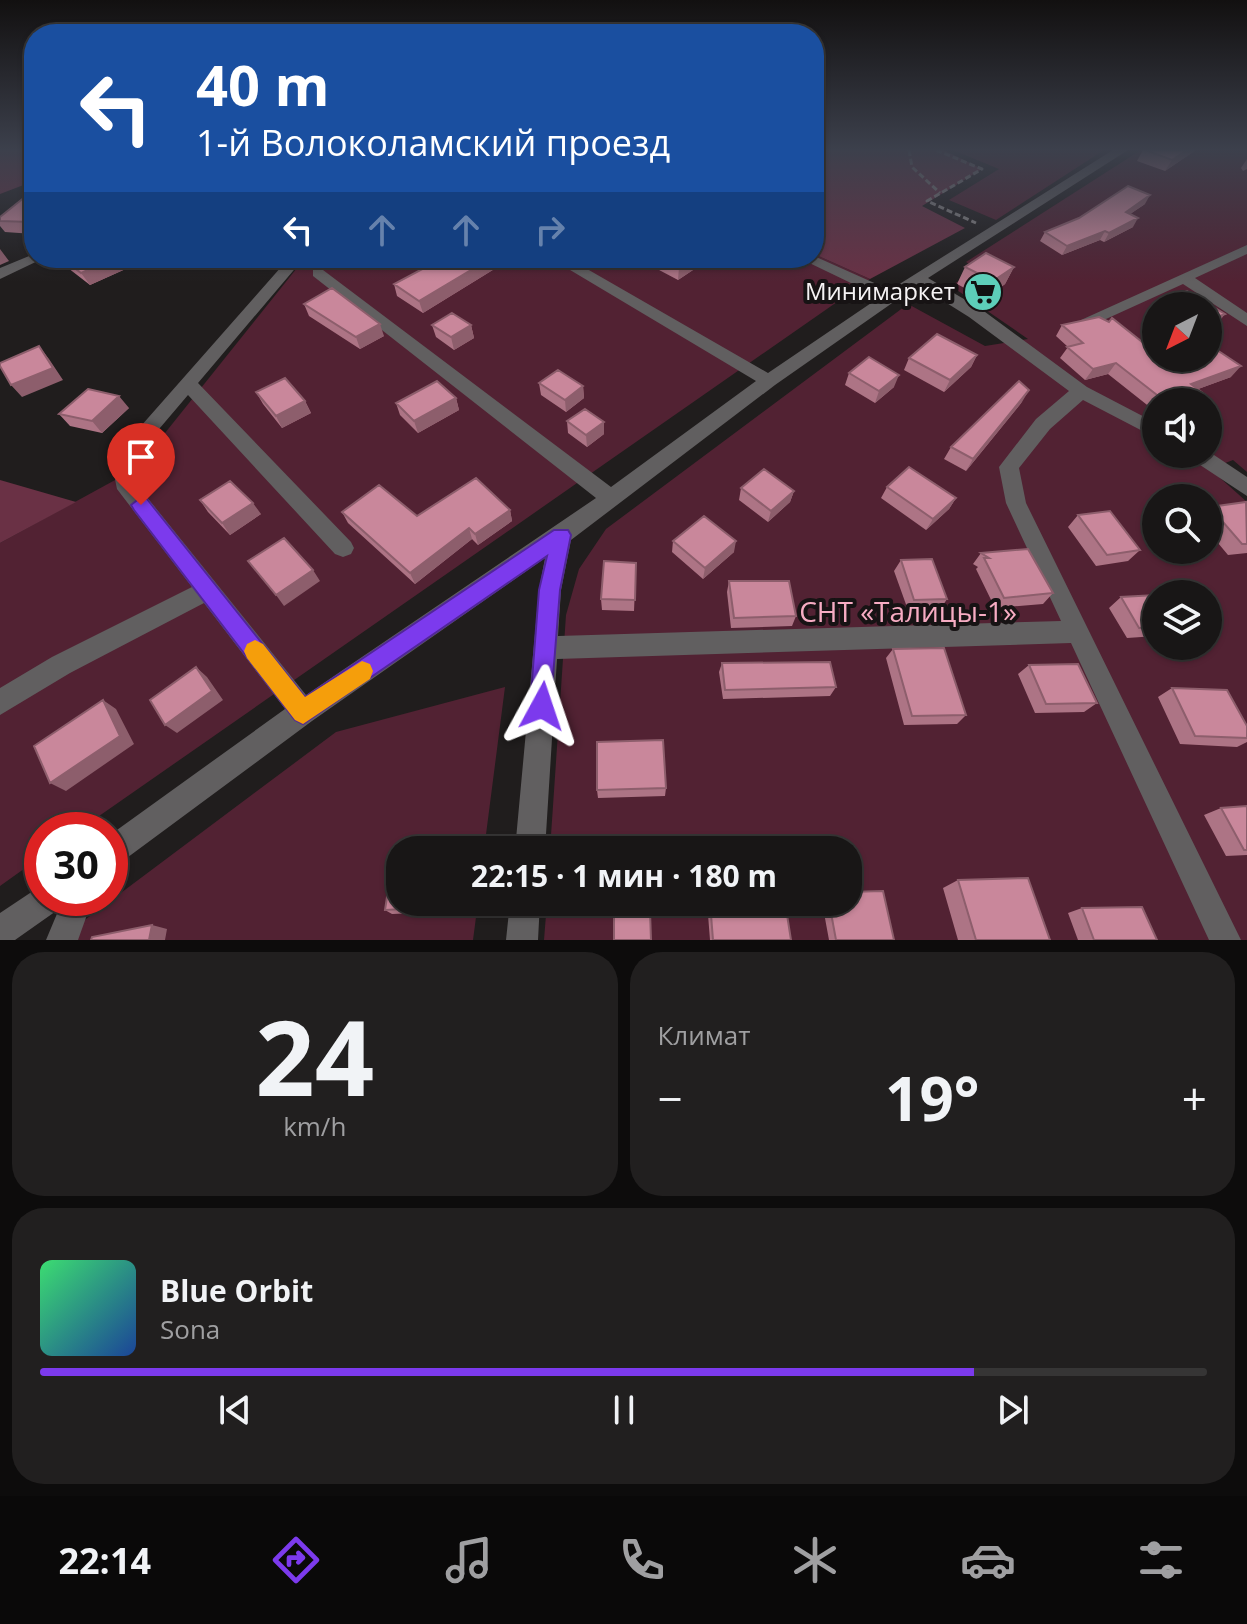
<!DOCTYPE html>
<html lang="ru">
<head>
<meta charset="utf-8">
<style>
	:root { --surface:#181616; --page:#211f1f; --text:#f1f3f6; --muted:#9f9fa1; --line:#363535; --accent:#7c3aed }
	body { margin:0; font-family:"Open Sans",sans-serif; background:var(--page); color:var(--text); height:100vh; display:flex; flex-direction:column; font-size:30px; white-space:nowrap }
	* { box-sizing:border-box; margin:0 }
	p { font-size:26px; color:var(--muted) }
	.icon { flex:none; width:44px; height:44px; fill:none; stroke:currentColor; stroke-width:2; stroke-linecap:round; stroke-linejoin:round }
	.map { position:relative; height:940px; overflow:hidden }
	.side { display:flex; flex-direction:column; gap:12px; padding:12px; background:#0d0c0c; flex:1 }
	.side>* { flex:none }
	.top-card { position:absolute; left:24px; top:24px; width:800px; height:244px; border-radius:32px; box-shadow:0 2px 6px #0004,0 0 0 2px var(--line); background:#1a4fa0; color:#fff; overflow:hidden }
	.needle { width:52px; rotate:222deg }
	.fabs { position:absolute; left:1142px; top:292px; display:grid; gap:16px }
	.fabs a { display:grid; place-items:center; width:80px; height:80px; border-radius:50%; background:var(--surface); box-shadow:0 2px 6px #0004,0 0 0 2px var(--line); font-size:40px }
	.speed { position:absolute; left:24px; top:812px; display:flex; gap:16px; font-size:40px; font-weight:700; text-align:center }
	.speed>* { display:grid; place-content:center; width:104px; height:104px; border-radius:50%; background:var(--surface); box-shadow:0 2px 6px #0004,0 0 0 2px var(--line); line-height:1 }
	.speed .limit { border:12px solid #d22; background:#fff; color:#111 }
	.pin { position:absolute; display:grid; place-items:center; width:68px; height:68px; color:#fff; margin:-82px -34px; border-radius:50% 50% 50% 0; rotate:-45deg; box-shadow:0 0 8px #0007 }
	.pin .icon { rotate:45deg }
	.me { position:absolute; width:88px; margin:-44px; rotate:5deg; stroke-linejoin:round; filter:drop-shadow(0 0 6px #0008) }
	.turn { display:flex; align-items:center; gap:28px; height:168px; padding:0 40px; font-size:36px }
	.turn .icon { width:104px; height:104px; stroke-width:2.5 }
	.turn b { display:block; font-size:56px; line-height:68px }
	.lanes { display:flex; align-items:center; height:76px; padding:0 40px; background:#0003; justify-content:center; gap:40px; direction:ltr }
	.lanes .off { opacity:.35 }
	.big { font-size:60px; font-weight:700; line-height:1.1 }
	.side .card { flex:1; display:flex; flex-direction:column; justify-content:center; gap:12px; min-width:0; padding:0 28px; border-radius:32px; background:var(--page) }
	.side .dial { align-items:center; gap:0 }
	.dial b { font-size:104px; line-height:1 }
	.song { display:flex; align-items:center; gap:24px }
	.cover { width:96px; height:96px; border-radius:12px; background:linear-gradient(135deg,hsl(140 70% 55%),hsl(220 70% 35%)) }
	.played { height:8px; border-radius:4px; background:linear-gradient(90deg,var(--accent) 80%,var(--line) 80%) }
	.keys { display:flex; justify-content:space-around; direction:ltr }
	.heat { display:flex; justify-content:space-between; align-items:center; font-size:44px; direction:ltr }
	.side .tiles { flex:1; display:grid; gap:12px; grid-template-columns:1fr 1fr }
	.card:last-child { grid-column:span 2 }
	.trip { position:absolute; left:386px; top:836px; width:476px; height:80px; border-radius:32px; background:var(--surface); box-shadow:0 2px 6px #0004,0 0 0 2px var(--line); font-weight:700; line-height:80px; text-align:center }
	.tabs { display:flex; height:128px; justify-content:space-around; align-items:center; background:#0a0909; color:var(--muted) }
	.tabs .icon { width:56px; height:56px }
	.tabs .current { color:var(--accent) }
	.tabs b { font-size:36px; color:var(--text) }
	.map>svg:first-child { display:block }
</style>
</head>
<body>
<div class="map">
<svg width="1247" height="940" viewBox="0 0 1247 940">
	<rect width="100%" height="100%" fill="#201d1d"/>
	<path fill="#522233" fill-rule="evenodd" d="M953,150h151l-108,70 -47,-20 50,-31z
		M1141,150h106v322l-14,-12 -23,9 37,33v438h-703l3,-38h301v-52h-298l16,-235 13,-46 27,-40 302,-225 77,42 43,-7 -77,-53 26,-17 -11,-7zM1156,306h52v52h-52zM1156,402h52v52h-52zM1156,498h52v52h-52zM1156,594h52v52h-52z
		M814,254l56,25 -791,551h-37v26l-42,30v-343l137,-75 168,-210h509z
		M505,687l-21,163h-84v52h78l-5,38h-415l278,-208z"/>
	<path fill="#6a3145" d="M0,150h34v31l-34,13z
		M814,150h130l38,19 -60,37 43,22 -95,51 -56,-25z
		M0,480l76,22 -76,41z"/>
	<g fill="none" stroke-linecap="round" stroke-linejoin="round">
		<path stroke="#898686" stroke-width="3" stroke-dasharray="6 3" stroke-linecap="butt" d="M909,150l3,17 28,26
			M936,150l46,19 -55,32 49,22"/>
		<path fill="#615f60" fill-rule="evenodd" d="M1113,150h15l-200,128 53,31 106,78 69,36v15l-73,-38 -33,29 -31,39 7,35 215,437h-32l-138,-297 -514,16 -12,191h-30l24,-260 6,-32 -233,163 -192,142 -10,5v-33l175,-126 -81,-106 -134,70 -70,42v-27l52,-31 140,-70 -75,-98 -6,-29 178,-202h15l-106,125 153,159 3,6 -3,6 -8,3 -8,-3 -147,-159 -57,67 3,19 172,214 290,-197 -283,-222v-6h10l288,217 145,-106 -206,-123h18l200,115 112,-76 -81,-39 15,-2 76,34zM918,285l51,32 100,74 -33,28 -37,48 7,36 55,118 -503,15 3,-46 10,-50 204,-155z
			M1247,245v9l-52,24 52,35v13l-64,-42 -88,40 -6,1 -8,-5z
			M34,254v4h10l-44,21v-11z
			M1208,451l39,26v19l-56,-37 -3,-5h20z
			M42,885v13h51l-15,42h-32l13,-31 -44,31h-15v-27z
			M510,902h30l-2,38h-32z"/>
	</g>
	<path fill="#ad7485" d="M1143,150h53l-31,21 -28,-10z
		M1247,159v10l-4,2 -2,-3z
		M34,193v41l-29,-2 -5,-6v-9z
		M1145,204l-15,10 3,13 -29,15 -4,-2 -38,15 -22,-14 5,-9 34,-14z
		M61,258h89l-60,27 -22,-17z
		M226,258h43l-3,4 -40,-2z
		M644,258h56l-1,8 -21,14 -34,-18z
		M965,267h49l-9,17 -20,15 -28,-15z
		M496,268l-73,45 -26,-17 -3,-12z
		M1187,291l38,23 -10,12 -7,3v-23h-51l4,-5z
		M304,304l80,32 -24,13 -51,-33z
		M432,325h39l3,13 -20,12 -18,-13z
		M1062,325l94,33 75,19 -33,12 6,5 -8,8h-40v10l-48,-38 -23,6 -25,-22 8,-11 -12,-11z
		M977,355l-6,12 -27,25 -40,-22 5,-12z
		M849,373l45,14 -19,16 -30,-18z
		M539,383l44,3 1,12 -18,14 -25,-17z
		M256,392l49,9 6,12 -29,15 -19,-24z
		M456,398l3,12 -41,23 -18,-18 -4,-12z
		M1022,402l-56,69 -22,-12 7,-12z
		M129,408l-27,25 -32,-7 -11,-12z
		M567,421l37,1v12l-17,13 -19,-14z
		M887,487l69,11 -7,11 -23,21 -45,-32z
		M741,488l53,3 -4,11 -22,20 -29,-22z
		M200,500l61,14 -31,21 -22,-23z
		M1247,503v50l-19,2 -20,-24v-22l2,-2z
		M510,510l2,11 -34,24 -6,-6 -57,45 -67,-61 -6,-11 75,4z
		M1078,515l62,35 -12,11 -32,5 -28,-39z
		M673,541l61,11 -31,27 -31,-27z
		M981,553l72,40 -10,11 -48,4 -19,-39 2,-2 -5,-3z
		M901,560l46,39 -7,11h-32l-14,-39z
		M636,563l-2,48 -32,-1 -1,-11z
		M729,581l67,35 -4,10 -61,2 -4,-36z
		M1156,595v41l-29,2 -18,-30 12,-11z
		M893,649l73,66 -9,9 -53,1 -18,-67z
		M722,663l114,24 -6,9 -107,3 -4,-27z
		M1029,665l68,38 -13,9 -49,1 -17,-39z
		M1172,688l75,38v16l-10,5 -57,-3 -22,-47z
		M666,788l-1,8 -67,2 -1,-8z
		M1247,806v49l-21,1 -22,-41 17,-7z
		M467,841l4,6v3h-71v52h66v9l-74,3 -7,-4 10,-65z
		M958,880l92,60h-92l-15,-52z
		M707,902h78l6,38h-81z
		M822,902h26l46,38h-65z
		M1082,908l75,32h-79l-10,-27z"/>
	<path fill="#8d5e6c" d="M1187,150h9l-31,21 7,-11z
		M1150,195l-5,9 -25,17 6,-9z
		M1138,218l-5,9 -29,15 5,-9z
		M1105,231l-5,9 -38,15 5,-9z
		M0,249l9,12 -9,4z
		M116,258h34l-60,27 -9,-12z
		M491,258h3l2,10 -73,45 -4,-12z
		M694,258h6l-1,8 -21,14 1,-12z
		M1014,267l-9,17 -20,15 8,-18z
		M1225,314l-10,12 -7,3v-8z
		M380,324l4,12 -24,13 -4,-12z
		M471,325l3,13 -20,12 -3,-13z
		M39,346l10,13 14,21 -41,17 -11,-12z
		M977,355l-6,12 -27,25 6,-12z
		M1116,363l-8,11 -23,6 8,-11z
		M1241,366l-10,11 -49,18 9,-11z
		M899,375l-5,12 -19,16 4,-12z
		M583,386l1,12 -18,14 -1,-12z
		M1029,390l-7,12 -56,69 7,-12z
		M1204,394l-8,8h-16z
		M119,396l10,12 -27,25 -10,-12z
		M456,398l3,12 -41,23 -4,-12z
		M305,401l6,12 -29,15 -6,-12z
		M604,422v12l-17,13 -1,-12z
		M794,491l-4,11 -22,20 3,-11z
		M956,498l-7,11 -23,21 7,-11z
		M253,503l8,11 -31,21 -8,-12z
		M510,510l2,11 -34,24 -3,-11z
		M469,528l3,11 -57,45 -5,-11z
		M736,541l-2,11 -31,27 2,-11z
		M313,570l7,11 -36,25 -8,-11z
		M196,667l11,10 16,23 -46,33 -12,-8z
		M103,700l13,9 18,35 -68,47 -16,-8z
		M467,841l4,6v3h-5z
		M461,902h5v9l-5,-5z
		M152,925l15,4 -2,11h-16z"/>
	<path fill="#c9879b" stroke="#8d5e6c" stroke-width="2" d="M1145,150h42l-15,10z
		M1128,186l22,9 -24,17 12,6 -29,15 -4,-2 -38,15 -22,-14 34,-14z
		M31,192l3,1v26l-4,3 -30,-1v-4z
		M986,253l28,14 -21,14 -28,-14z
		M62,258h54l-35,15z
		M443,258h48l-72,43 -25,-17z
		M660,258h34l-15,10z
		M332,288l48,36 -24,13 -52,-33z
		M1187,291l38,23 -17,7v-15h-39l-8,-5z
		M452,313l19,12 -20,12 -19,-12z
		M1099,317l10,5 3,-4 44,35v5h52v-14l33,22 -50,18 13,10 -24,8h-14l-50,-39 -23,6 -26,-22 16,-4 -21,-18z
		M937,334l40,21 -27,25 -41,-22z
		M39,346l14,22 -42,17 -11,-19v-3z
		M869,357l30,18 -20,16 -30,-18z
		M558,370l25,16 -18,14 -26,-17z
		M285,378l20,23 -29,15 -20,-24z
		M437,381l19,17 -42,23 -18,-18z
		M1019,381l10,9 -56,69 -22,-12z
		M88,389l31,7 -27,25 -33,-7z
		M585,409l19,13 -18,13 -19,-14z
		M909,467l47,31 -23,21 -46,-32z
		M764,469l30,22 -23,20 -30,-23z
		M476,478l34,32 -35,24 -6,-6 -59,45 -68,-61 37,-27 38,31z
		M230,481l23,22 -31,20 -22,-23z
		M1246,502l1,42h-5l-32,-37z
		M1110,511l30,39 -33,5 -29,-40z
		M704,516l32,25 -31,27 -32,-27z
		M284,538l29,32 -37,25 -28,-34z
		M1028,549l25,44 -49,5 -20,-40h5l-8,-5z
		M932,559l15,40 -33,1 -13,-40z
		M604,561l32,2 -1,37 -34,-1z
		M729,581h60l7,35 -62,2z
		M1156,595v32l-17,1 -18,-31z
		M944,648l22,67 -54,1 -19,-67z
		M830,662l6,25 -111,3 -3,-27z
		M1078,664l19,39 -51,1 -17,-39z
		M196,667l16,24 -47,34 -15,-25z
		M1172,688l55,2 20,36v12l-52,-2z
		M103,700l17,36 -70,47 -16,-37z
		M663,740l3,48 -69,2v-48z
		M1247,806v44h-3l-23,-42z
		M467,841l-1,9h-66v52h61v4l-76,4 10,-65z
		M1028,878l22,62h-74l-18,-60z
		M883,891l11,49h-58l-7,-38h19v-10z
		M710,902h75l6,38h-78z
		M1142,907l15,33h-63l-12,-32z
		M614,911h36l1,29h-37z
		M152,925l-3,15h-58l1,-3z"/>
	<linearGradient id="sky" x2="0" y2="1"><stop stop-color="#121010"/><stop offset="0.53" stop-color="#3c404c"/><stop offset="1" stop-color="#3c404c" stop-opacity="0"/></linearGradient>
	<rect width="1247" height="282" fill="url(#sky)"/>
	<path fill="#7c3aed" stroke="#51269a" stroke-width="2" d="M141,497l6,2 158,198 249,-167h14l3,5 -11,55 -10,124 -8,3 -8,-3 -4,-8 9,-116 8,-34 -244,168 -8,-4 -161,-210 -3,-5z"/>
	<path fill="#f59e0b" d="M255,640l8,4 42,53 57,-36 8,3 3,7 -3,8 -67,45 -8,-4 -48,-62 -3,-7 3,-7z"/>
	<defs>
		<g id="supermarket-disc" transform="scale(2)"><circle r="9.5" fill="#5dceb9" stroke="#171314"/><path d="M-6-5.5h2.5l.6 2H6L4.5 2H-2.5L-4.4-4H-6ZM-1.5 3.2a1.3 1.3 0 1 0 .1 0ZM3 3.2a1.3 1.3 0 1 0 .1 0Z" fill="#111"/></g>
	</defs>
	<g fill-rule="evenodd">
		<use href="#supermarket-disc" x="983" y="292"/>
	</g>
	<g text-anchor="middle" stroke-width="8" stroke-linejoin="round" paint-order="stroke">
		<g font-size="24" fill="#f6f3f4" stroke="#171314" text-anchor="end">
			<text x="955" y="300">Минимаркет</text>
		</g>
		<g font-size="28" fill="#f7acc3" stroke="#171314">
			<text x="908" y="622">СНТ «Талицы-1»</text>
		</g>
	</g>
</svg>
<div class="fabs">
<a><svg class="needle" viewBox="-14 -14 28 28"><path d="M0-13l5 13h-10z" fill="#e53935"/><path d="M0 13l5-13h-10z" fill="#9f9fa1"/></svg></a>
<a><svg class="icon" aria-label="sound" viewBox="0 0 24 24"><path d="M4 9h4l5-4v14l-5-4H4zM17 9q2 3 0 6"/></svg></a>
<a><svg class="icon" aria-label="search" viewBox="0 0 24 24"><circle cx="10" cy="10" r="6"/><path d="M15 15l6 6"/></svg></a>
<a><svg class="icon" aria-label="layers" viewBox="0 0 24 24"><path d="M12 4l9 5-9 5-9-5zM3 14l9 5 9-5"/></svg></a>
</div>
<div class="speed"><div class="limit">30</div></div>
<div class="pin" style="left:141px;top:505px;background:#d93025"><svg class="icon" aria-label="arrive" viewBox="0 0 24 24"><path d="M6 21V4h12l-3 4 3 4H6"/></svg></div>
<svg class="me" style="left:542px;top:706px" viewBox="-20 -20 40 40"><path d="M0-17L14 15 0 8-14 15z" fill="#7c3aed" stroke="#fff" stroke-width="4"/></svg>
<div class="trip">22:15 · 1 мин · 180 m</div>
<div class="top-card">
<div class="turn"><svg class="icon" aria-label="left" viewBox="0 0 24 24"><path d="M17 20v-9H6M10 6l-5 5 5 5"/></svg><div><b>40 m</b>1-й Волоколамский проезд</div></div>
<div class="lanes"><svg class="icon" aria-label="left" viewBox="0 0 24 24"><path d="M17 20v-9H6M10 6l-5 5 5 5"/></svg><svg class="icon off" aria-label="ahead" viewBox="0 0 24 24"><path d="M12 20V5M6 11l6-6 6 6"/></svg><svg class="icon off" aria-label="ahead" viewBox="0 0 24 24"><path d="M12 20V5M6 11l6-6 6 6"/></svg><svg class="icon off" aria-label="right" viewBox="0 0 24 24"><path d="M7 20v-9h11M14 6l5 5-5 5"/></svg></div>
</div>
</div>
<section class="side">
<div class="tiles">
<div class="card dial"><b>24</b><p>km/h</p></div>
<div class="card"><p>Климат</p>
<div class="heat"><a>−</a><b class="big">19°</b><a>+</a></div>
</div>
<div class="card">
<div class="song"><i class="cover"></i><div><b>Blue Orbit</b><p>Sona</p></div></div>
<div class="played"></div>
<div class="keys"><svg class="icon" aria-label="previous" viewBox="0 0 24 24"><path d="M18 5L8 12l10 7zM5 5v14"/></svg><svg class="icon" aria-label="pause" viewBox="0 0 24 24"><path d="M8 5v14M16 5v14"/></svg><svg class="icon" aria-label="next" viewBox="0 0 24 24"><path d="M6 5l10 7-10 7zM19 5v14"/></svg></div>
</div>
</div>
</section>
<nav class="tabs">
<b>22:14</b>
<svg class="icon current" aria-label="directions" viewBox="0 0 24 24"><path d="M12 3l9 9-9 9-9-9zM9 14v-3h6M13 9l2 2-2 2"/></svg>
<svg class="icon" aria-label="music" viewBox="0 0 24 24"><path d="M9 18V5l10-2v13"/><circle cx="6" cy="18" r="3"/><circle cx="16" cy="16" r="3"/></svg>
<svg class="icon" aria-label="phone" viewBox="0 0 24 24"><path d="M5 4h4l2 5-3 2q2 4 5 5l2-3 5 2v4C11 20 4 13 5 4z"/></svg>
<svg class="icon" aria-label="climate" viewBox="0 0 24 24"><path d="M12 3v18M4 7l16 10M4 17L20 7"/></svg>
<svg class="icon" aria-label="car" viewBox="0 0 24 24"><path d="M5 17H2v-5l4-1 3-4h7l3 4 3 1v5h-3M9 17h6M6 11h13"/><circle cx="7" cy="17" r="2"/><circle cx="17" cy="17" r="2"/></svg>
<svg class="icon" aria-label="filters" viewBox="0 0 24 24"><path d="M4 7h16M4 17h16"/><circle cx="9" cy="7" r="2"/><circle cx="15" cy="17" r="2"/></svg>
</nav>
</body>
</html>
